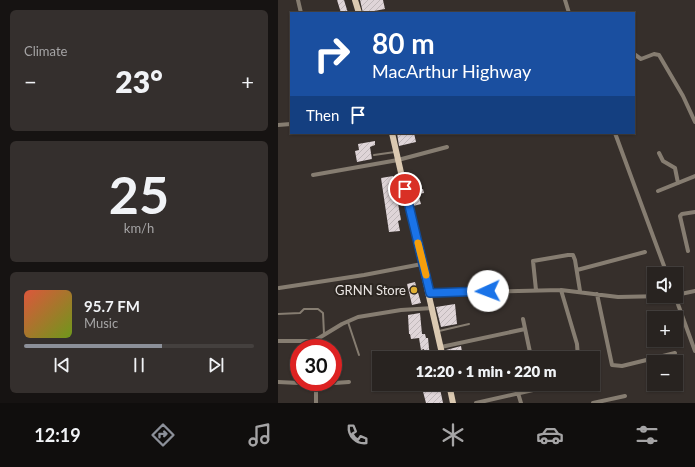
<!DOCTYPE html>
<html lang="en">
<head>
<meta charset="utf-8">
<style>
	:root { --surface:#282320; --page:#342f2d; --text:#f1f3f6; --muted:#a5a4a5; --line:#44403e; --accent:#8c9099 }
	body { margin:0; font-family:Lato,sans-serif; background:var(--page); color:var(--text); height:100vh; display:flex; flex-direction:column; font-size:15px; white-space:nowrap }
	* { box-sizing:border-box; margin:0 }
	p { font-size:13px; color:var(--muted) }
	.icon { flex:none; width:22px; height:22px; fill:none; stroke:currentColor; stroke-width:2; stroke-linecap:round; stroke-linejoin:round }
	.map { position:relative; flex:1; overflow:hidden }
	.side { display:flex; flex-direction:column; gap:10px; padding:10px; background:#161312; width:278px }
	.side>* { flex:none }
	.hud { position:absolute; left:12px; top:12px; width:345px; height:122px; border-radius:0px; box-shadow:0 1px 3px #0004,0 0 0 1px var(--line); background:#1a4fa0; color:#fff; overflow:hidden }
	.controls { position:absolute; left:369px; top:267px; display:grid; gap:8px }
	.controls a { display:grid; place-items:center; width:36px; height:36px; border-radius:0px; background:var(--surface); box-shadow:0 1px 3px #0004,0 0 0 1px var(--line); font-size:20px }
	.speed { position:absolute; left:12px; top:339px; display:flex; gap:8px; font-size:20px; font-weight:700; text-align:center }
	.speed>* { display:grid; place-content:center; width:52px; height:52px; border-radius:50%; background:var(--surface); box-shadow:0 1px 3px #0004,0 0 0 1px var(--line); line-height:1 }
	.speed .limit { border:6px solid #d22; background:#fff; color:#111 }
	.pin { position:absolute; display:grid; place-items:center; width:34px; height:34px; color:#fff; margin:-17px; border:2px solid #fff; border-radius:50%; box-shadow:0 1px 4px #0007 }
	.me { position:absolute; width:44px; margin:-22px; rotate:268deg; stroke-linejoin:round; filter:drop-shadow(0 0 3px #0008) }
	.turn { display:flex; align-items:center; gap:14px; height:84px; padding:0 16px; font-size:18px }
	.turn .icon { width:52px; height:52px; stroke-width:2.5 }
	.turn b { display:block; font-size:28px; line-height:34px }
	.then { display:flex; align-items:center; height:38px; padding:0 16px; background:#0003; gap:8px; font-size:15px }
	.big { font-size:30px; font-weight:800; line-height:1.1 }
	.side .widget { flex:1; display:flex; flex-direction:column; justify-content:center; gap:6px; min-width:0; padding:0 14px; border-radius:6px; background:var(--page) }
	.side .dial { align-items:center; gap:0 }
	.dial b { font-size:52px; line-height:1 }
	.song { display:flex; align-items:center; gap:12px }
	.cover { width:48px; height:48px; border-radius:6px; background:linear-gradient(135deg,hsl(10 70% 55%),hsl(80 70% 35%)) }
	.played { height:4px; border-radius:2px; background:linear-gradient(90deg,var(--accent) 60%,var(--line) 60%) }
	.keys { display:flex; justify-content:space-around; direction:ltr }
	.heat { display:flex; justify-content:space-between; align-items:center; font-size:22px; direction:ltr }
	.trip { position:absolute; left:94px; top:351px; width:228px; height:40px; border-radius:0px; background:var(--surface); box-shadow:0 1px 3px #0004,0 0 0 1px var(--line); font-weight:800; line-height:40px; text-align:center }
	.dock { display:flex; height:64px; justify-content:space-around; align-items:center; background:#100e0d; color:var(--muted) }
	.dock .icon { width:28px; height:28px }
	.dock .on { color:var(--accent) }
	.dock b { font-size:18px; color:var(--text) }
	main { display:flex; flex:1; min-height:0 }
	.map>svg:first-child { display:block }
</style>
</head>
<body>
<main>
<section class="side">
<div class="widget"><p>Climate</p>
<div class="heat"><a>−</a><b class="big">23°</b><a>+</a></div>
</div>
<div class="widget dial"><b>25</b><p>km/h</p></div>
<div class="widget">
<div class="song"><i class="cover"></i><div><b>95.7 FM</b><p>Music</p></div></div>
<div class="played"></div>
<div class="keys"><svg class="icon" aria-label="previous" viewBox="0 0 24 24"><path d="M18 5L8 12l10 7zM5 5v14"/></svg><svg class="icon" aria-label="pause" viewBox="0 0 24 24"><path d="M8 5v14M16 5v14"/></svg><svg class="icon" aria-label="next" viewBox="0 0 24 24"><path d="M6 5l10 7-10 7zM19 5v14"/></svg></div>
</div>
</section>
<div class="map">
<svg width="417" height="403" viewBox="0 0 417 403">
	<defs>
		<pattern id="building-hatch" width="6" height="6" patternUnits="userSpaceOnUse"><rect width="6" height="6" fill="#dfd5d8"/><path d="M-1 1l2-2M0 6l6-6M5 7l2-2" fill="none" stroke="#c0b8ba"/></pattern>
	</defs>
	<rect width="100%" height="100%" fill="#362f2b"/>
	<path fill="url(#building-hatch)" d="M59,0h7l4,13h-7z
		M82,0h23l2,9 -22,4z
		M119,133h17l2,9 -17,4z
		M97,141v4l-5,2 2,12 -15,3 -2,-11 4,-1 -1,-6z
		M115,176l8,44 -3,1 2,10 -11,1 -8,-54z
		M138,184l1,6 6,-1 1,4 -6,1 3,10 -8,2 -4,-20z
		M137,282l6,21 -9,2 -5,-21z
		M177,304l2,20 -16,3 -5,-20z
		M142,313l2,21h3l1,4h2l2,20h-5l-1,-9 -3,1 -2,-12 -8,1 -1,-5h-1l-1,-19z
		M183,346l2,12h-16l-1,-8z
		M143,384h18l4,19h-17z"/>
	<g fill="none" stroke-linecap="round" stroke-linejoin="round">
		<path stroke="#867d71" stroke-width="2" d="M96,155l21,-3
			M0,314l22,-1 4,-4h14l5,4 1,21
			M70,322l11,33
			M161,331l30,-7"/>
		<path stroke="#867d71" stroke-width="4" d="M20,0l3,13
			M287,0l4,13
			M356,54l7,5 13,-5 5,1 24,41 12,26
			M0,125l13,-1
			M337,133l52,141
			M381,153l4,8 12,7 3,15
			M35,175l85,-15 49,-13
			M380,191l37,-15
			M410,251l-8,-35 2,-2 13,-2
			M299,270l68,-18
			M1,288l85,-13 58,-11
			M258,290l-3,-29 35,-6h5l2,5 5,31
			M283,290l16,54 1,14
			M152,293l131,-3 57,7 47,-1
			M319,294l15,71 10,1 53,-13
			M398,295l19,-4
			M397,296l20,55
			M245,319l8,38
			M0,341h36l28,-17 16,-7 43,-7 32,-2
			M163,347l84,-18
			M36,348v-7
			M0,382l42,2 29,-2
			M240,393l3,10
			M38,403v-20
			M198,403l57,-13
			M315,403l32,-7"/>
		<path stroke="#dbc9b1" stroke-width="6" d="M77,0l4,13
			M114,133l51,225
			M171,384l4,19"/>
	</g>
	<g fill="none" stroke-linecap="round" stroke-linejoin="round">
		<g stroke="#114b97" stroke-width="10">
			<path id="route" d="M127,189l25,104 58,-2"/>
		</g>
		<use href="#route" stroke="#1a73e8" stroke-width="7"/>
		<path stroke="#f59e0b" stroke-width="7" d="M140,243l8,32"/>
	</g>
	<circle fill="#e0b034" stroke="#2c2621" stroke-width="1.5" cx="136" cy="290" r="4"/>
	<g text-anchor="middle" stroke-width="4" stroke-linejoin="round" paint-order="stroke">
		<g font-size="13" fill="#eae5e3" stroke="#2c2621" text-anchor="end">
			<text x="128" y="295">GRNN Store</text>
		</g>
	</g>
</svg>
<div class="controls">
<a><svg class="icon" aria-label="sound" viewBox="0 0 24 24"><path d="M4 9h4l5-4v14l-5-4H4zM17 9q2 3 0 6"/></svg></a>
<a>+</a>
<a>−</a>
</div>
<div class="speed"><div class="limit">30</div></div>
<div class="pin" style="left:127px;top:189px;background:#d93025"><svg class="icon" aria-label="arrive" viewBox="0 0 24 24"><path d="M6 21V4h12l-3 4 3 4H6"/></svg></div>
<svg class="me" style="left:210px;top:291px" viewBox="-20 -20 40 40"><circle r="19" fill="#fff"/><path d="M0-13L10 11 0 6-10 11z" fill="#1a73e8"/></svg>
<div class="trip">12:20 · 1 min · 220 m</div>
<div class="hud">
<div class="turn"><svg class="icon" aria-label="right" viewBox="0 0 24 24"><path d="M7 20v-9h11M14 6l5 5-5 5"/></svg><div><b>80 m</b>MacArthur Highway</div></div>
<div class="then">Then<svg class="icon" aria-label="arrive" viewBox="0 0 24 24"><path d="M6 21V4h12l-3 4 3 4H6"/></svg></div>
</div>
</div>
</main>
<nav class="dock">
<b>12:19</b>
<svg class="icon on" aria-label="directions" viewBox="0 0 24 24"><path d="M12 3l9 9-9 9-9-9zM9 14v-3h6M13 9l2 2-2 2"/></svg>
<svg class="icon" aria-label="music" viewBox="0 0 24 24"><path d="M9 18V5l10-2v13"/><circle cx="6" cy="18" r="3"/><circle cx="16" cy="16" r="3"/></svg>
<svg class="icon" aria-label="phone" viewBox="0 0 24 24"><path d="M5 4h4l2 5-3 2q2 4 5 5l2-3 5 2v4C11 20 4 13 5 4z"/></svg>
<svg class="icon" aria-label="climate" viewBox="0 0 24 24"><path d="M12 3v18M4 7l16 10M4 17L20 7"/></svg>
<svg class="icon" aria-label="car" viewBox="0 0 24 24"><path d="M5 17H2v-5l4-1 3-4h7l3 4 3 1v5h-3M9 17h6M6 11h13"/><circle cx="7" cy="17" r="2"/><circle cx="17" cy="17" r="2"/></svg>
<svg class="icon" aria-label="filters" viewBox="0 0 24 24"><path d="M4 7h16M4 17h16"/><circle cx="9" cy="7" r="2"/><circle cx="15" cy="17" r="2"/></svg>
</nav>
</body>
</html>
